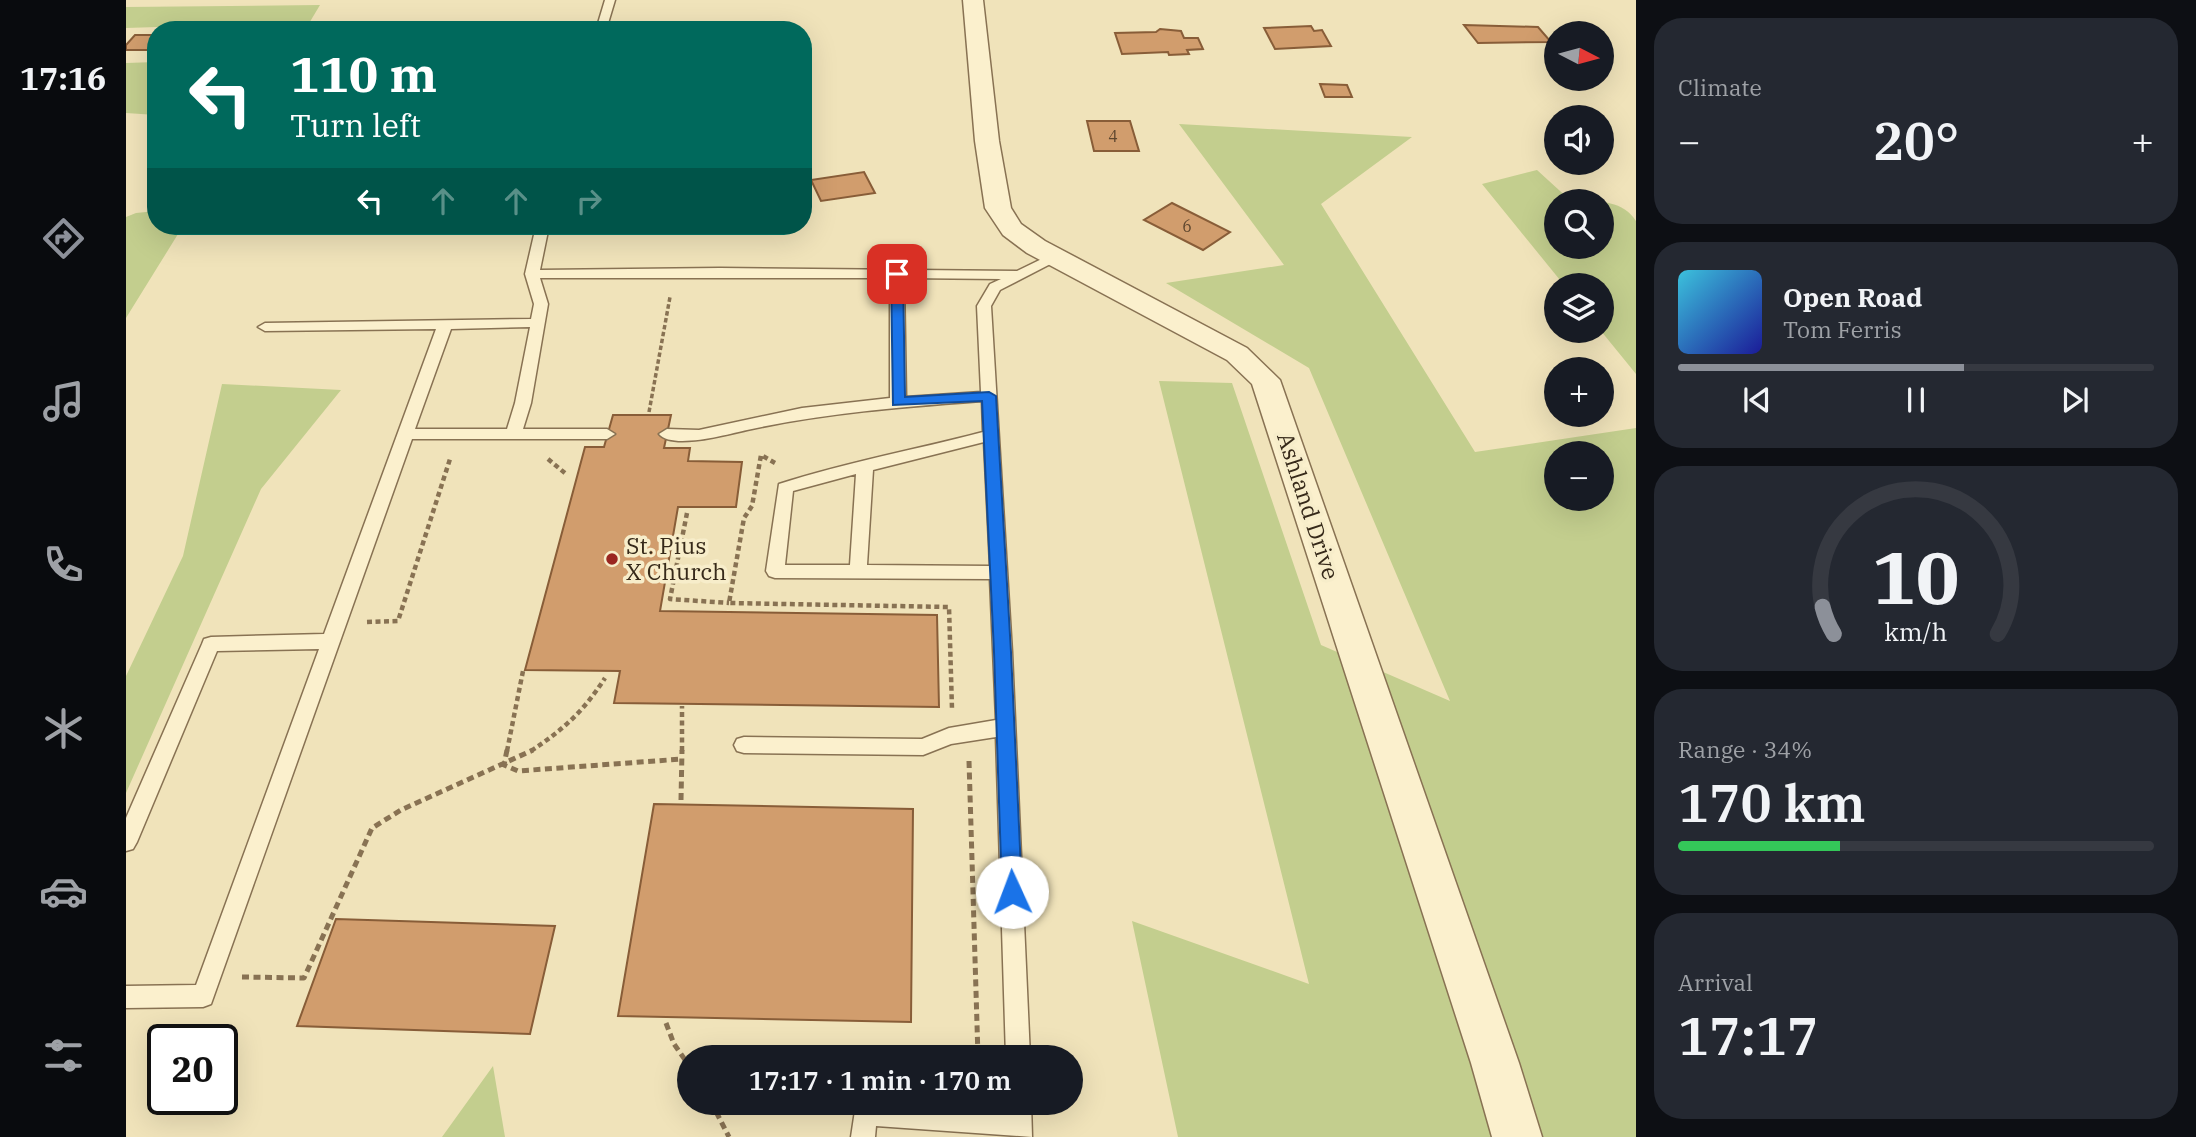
<!DOCTYPE html>
<html lang="en">
<head>
<meta charset="utf-8">
<style>
	:root { --surface:#171b24; --page:#242831; --text:#f1f3f6; --muted:#9ea1a6; --line:#363941; --accent:#8c9099 }
	body { margin:0; font-family:"IBM Plex Serif",serif; background:var(--page); color:var(--text); height:100vh; display:flex; flex-direction:column; font-size:26px; white-space:nowrap }
	* { box-sizing:border-box; margin:0 }
	p { font-size:23px; color:var(--muted) }
	.icon { flex:none; width:38px; height:38px; fill:none; stroke:currentColor; stroke-width:2; stroke-linecap:round; stroke-linejoin:round }
	.map { position:relative; flex:1; overflow:hidden }
	.details { display:flex; flex-direction:column; gap:18px; padding:18px; background:#0d0f14; width:560px }
	.details>* { flex:none }
	.top-card { position:absolute; left:21px; top:21px; width:665px; height:214px; border-radius:28px; box-shadow:0 7px 28px #0002; background:#00695c; color:#fff; overflow:hidden }
	.needle { width:46px; rotate:96deg }
	.tools { position:absolute; left:1418px; top:21px; display:grid; gap:14px }
	.tools a { display:grid; place-items:center; width:70px; height:70px; border-radius:50%; background:var(--surface); box-shadow:0 7px 28px #0002; font-size:35px }
	.speed { position:absolute; left:21px; top:1024px; display:flex; gap:14px; font-size:35px; font-weight:700; text-align:center }
	.speed>* { display:grid; place-content:center; width:91px; height:91px; border-radius:50%; background:var(--surface); box-shadow:0 7px 28px #0002; line-height:1 }
	.speed .limit { border:4px solid #111; border-radius:10px; background:#fff; color:#111 }
	.pin { position:absolute; display:grid; place-items:center; width:60px; height:60px; color:#fff; margin:-30px; border-radius:14px; box-shadow:0 4px 10px #0006 }
	.me { position:absolute; width:77px; margin:-38px; rotate:358deg; stroke-linejoin:round; filter:drop-shadow(0 0 5px #0008) }
	.turn { display:flex; align-items:center; gap:24px; height:147px; padding:0 28px; font-size:32px }
	.turn .icon { width:91px; height:91px; stroke-width:2.5 }
	.turn b { display:block; font-size:49px; line-height:60px }
	.lanes { display:flex; align-items:center; height:66px; padding:0 28px; background:#0003; justify-content:center; gap:35px; direction:ltr }
	.lanes .off { opacity:.35 }
	.big { font-size:52px; font-weight:600; line-height:1.1 }
	.details .widget { flex:1; display:flex; flex-direction:column; justify-content:center; gap:10px; min-width:0; padding:0 24px; border-radius:28px; background:var(--page) }
	.details .dial { align-items:center; gap:0 }
	.dial svg { height:182px; overflow:visible; fill:none; stroke:var(--line); stroke-width:7; stroke-linecap:round; text-anchor:middle }
	.dial text { fill:var(--text); stroke:none }
	.song { display:flex; align-items:center; gap:21px }
	.cover { width:84px; height:84px; border-radius:10px; background:linear-gradient(135deg,hsl(190 70% 55%),hsl(240 70% 35%)) }
	.played { height:7px; border-radius:4px; background:linear-gradient(90deg,var(--accent) 60%,var(--line) 60%) }
	.keys { display:flex; justify-content:space-around; direction:ltr }
	.heat { display:flex; justify-content:space-between; align-items:center; font-size:38px; direction:ltr }
	.charge { height:10px; border-radius:5px; background:linear-gradient(90deg,#34c759 34%,var(--line) 0) }
	.trip { position:absolute; left:551px; top:1045px; width:406px; height:70px; border-radius:35px; background:var(--surface); box-shadow:0 7px 28px #0002; font-weight:600; line-height:70px; text-align:center }
	main { display:flex; flex:1; min-height:0 }
	.menu { display:flex; flex-direction:column; width:126px; justify-content:space-around; align-items:center; background:#090b0e; color:var(--muted) }
	.menu .icon { width:49px; height:49px }
	.menu .on { color:var(--accent) }
	.menu b { font-size:32px; color:var(--text) }
	.map>svg:first-child { display:block }
</style>
</head>
<body>
<main>
<nav class="menu">
<b>17:16</b>
<svg class="icon on" aria-label="directions" viewBox="0 0 24 24"><path d="M12 3l9 9-9 9-9-9zM9 14v-3h6M13 9l2 2-2 2"/></svg>
<svg class="icon" aria-label="music" viewBox="0 0 24 24"><path d="M9 18V5l10-2v13"/><circle cx="6" cy="18" r="3"/><circle cx="16" cy="16" r="3"/></svg>
<svg class="icon" aria-label="phone" viewBox="0 0 24 24"><path d="M5 4h4l2 5-3 2q2 4 5 5l2-3 5 2v4C11 20 4 13 5 4z"/></svg>
<svg class="icon" aria-label="climate" viewBox="0 0 24 24"><path d="M12 3v18M4 7l16 10M4 17L20 7"/></svg>
<svg class="icon" aria-label="car" viewBox="0 0 24 24"><path d="M5 17H2v-5l4-1 3-4h7l3 4 3 1v5h-3M9 17h6M6 11h13"/><circle cx="7" cy="17" r="2"/><circle cx="17" cy="17" r="2"/></svg>
<svg class="icon" aria-label="filters" viewBox="0 0 24 24"><path d="M4 7h16M4 17h16"/><circle cx="9" cy="7" r="2"/><circle cx="15" cy="17" r="2"/></svg>
</nav>
<div class="map">
<svg width="1510" height="1137" viewBox="0 0 1510 1137">
	<rect width="100%" height="100%" fill="#f0e3ba"/>
	<path fill="#c3ce8e" fill-rule="evenodd" d="M194,5l-15,25h-56l3,-6 -126,4v-21z
		M30,62v53l-30,-2v-50z
		M1053,124l233,13 -91,67 154,248 161,-24v709h-458l-46,-216 177,63 -150,-603 73,2 89,262 129,56 -141,-333 -143,-85 118,-18zM1430,453h45v46h-45z
		M1411,170l34,31h-15v46h45v-46l-22,-1c20,1 45,1 57,21v153l-35,-43v-46h-37l-82,-101z
		M30,211v15h27l-57,92v-101l10,-4z
		M96,384l119,6 -80,99 -135,304v-117l57,-120z
		M367,1066l12,71h-63z"/>
	<path fill="#d19d6d" stroke="#885d38" stroke-width="2" d="M1338,25l74,2 13,15 -73,1z
		M1185,26l3,5 8,-1 9,16 -56,3 -11,-21z
		M1034,29l21,2 3,7h14l5,11 -16,1 2,4 -20,1 -1,-3 -46,2 -7,-21 41,-1z
		M9,35h21v15h-30v-5z
		M1194,84l27,1 5,12h-27z
		M961,121h43l9,30h-45z
		M738,172l11,21 -54,8 -10,-21z
		M1046,203l58,29 -27,18 -59,-30z
		M487,415h58l-7,33h26l-2,13 54,1 -6,45h-58l-18,104 277,4 2,92 -325,-4 6,-32 -95,-1 60,-223h19z
		M528,804l259,5 -2,213 -293,-6z
		M210,919l219,7 -25,108 -233,-8z"/>
	<g fill="none" stroke-linecap="round" stroke-linejoin="round">
		<g stroke="#887253" stroke-width="3">
			<path id="service" d="M479,0h10l-9,30h-10z
				M410,226h13l-9,44 180,-2 297,3 35,-17h10l2,3 -64,33 -9,16 21,346 18,405h-24l-10,-320 -45,7 -28,11 -179,-2 -7,-2 -3,-6 3,-6 7,-2 178,2 27,-11 47,-8 -6,-141 -215,-1 -6,-2 -3,-5 13,-87c67,-22 136,-34 204,-52l-1,-31c-80,6 -157,12 -235,29 -18,4 -75,20 -88,4l8,-5 32,1 103,-22 88,-10v-120h-350l8,26 -17,99 -8,26h84l8,5 -8,5h-195l-201,565 -8,3 -77,1v-22l70,-1 123,-336 -102,2 -80,191 -4,7 -7,2v-33l76,-174 2,-5 7,-2 113,-3 112,-305 -171,2 -7,-4 7,-4 266,-4 3,-15 -9,-30zM778,278l97,1 -11,5 -13,22 4,86 -75,5zM404,327l-15,76 -8,26h-92l36,-100zM858,442l6,124 -123,-1 6,-95zM730,474l-6,91h-65l8,-74z
				M735,1102l146,8v-8h24l1,35 -156,-11 -1,11h-24l5,-33z"/>
		</g>
		<g stroke="#887253" stroke-width="3">
			<path id="minor" d="M837,0h20l16,141 12,67 10,16 24,17 202,107 33,32 239,683 23,74h-50l-21,-74 -219,-679 -25,-24 -200,-107 -24,-18 -18,-27 -10,-67z"/>
		</g>
		<path stroke="#887253" stroke-width="3.5" stroke-dasharray="4.5 2.5" stroke-linecap="butt" d="M523,412l21,-115"/>
		<path stroke="#887253" stroke-width="4.5" stroke-dasharray="5 3.5" stroke-linecap="butt" d="M422,459l18,15
			M649,463l-14,-8 -9,51 -8,12 -15,85 220,4 3,102
			M561,513l-17,86 59,4
			M241,622l31,-1 52,-162
			M381,751l16,-80
			M405,751c33,-22 52,-39 74,-73
			M556,751v-45"/>
		<path stroke="#887253" stroke-width="5" stroke-dasharray="7 4.5" stroke-linecap="butt" d="M381,750l-3,15 14,6 164,-12
			M843,761l9,296
			M555,800l1,-50
			M116,977l62,1 68,-150 29,-18 132,-60
			M540,1023l8,21 16,23
			M585,1102l18,35"/>
		<use href="#service" fill="#fbf0cd" fill-rule="evenodd"/>
		<use href="#minor" fill="#fbf0cd" fill-rule="evenodd"/>
	</g>
	<path fill="#1a73e8" stroke="#114b97" stroke-width="2" d="M771,270l6,4 2,123 84,-5 7,4 15,256 11,240 -3,7 -7,2 -7,-2 -3,-7 -8,-240 -12,-251 -89,4 -2,-131z"/>
	<circle fill="#9a2620" stroke="#f7edca" stroke-width="2.5" cx="486" cy="559" r="7"/>
	<g text-anchor="middle" stroke-width="7" stroke-linejoin="round" paint-order="stroke">
		<g font-size="16" fill="#5d462e">
			<text x="987" y="142">4</text>
			<text x="1061" y="232">6</text>
		</g>
		<g font-size="23" fill="#362919" stroke="#f7edca">
			<text transform="translate(1182 506) rotate(72)" y="8">Ashland Drive</text>
		</g>
		<g font-size="23" fill="#362919" stroke="#f7edca" text-anchor="start">
			<text x="500" y="554">St. Pius<tspan x="500" dy="26">X Church</tspan></text>
		</g>
	</g>
</svg>
<div class="tools">
<a><svg class="needle" viewBox="-14 -14 28 28"><path d="M0-13l5 13h-10z" fill="#e53935"/><path d="M0 13l5-13h-10z" fill="#9ea1a6"/></svg></a>
<a><svg class="icon" aria-label="sound" viewBox="0 0 24 24"><path d="M4 9h4l5-4v14l-5-4H4zM17 9q2 3 0 6"/></svg></a>
<a><svg class="icon" aria-label="search" viewBox="0 0 24 24"><circle cx="10" cy="10" r="6"/><path d="M15 15l6 6"/></svg></a>
<a><svg class="icon" aria-label="layers" viewBox="0 0 24 24"><path d="M12 4l9 5-9 5-9-5zM3 14l9 5 9-5"/></svg></a>
<a>+</a>
<a>−</a>
</div>
<div class="speed"><div class="limit">20</div></div>
<div class="pin" style="left:771px;top:274px;background:#d93025"><svg class="icon" aria-label="arrive" viewBox="0 0 24 24"><path d="M6 21V4h12l-3 4 3 4H6"/></svg></div>
<svg class="me" style="left:886px;top:892px" viewBox="-20 -20 40 40"><circle r="19" fill="#fff"/><path d="M0-13L10 11 0 6-10 11z" fill="#1a73e8"/></svg>
<div class="trip">17:17 · 1 min · 170 m</div>
<div class="top-card">
<div class="turn"><svg class="icon" aria-label="left" viewBox="0 0 24 24"><path d="M17 20v-9H6M10 6l-5 5 5 5"/></svg><div><b>110 m</b>Turn left</div></div>
<div class="lanes"><svg class="icon" aria-label="left" viewBox="0 0 24 24"><path d="M17 20v-9H6M10 6l-5 5 5 5"/></svg><svg class="icon off" aria-label="ahead" viewBox="0 0 24 24"><path d="M12 20V5M6 11l6-6 6 6"/></svg><svg class="icon off" aria-label="ahead" viewBox="0 0 24 24"><path d="M12 20V5M6 11l6-6 6 6"/></svg><svg class="icon off" aria-label="right" viewBox="0 0 24 24"><path d="M7 20v-9h11M14 6l5 5-5 5"/></svg></div>
</div>
</div>
<section class="details">
<div class="widget"><p>Climate</p>
<div class="heat"><a>−</a><b class="big">20°</b><a>+</a></div>
</div>
<div class="widget">
<div class="song"><i class="cover"></i><div><b>Open Road</b><p>Tom Ferris</p></div></div>
<div class="played"></div>
<div class="keys"><svg class="icon" aria-label="previous" viewBox="0 0 24 24"><path d="M18 5L8 12l10 7zM5 5v14"/></svg><svg class="icon" aria-label="pause" viewBox="0 0 24 24"><path d="M8 5v14M16 5v14"/></svg><svg class="icon" aria-label="next" viewBox="0 0 24 24"><path d="M6 5l10 7-10 7zM19 5v14"/></svg></div>
</div>
<div class="widget dial"><svg viewBox="0 0 100 80">
<path d="M14 69A42 42 0 1 1 86 69"/>
<path d="M14 69A42 42 0 0 1 9 57" stroke="#8c9099"/>
<text x="50" y="56" font-size="32" font-weight="700">10</text>
<text x="50" y="72" font-size="11">km/h</text>
</svg></div>
<div class="widget"><p>Range · 34%</p><b class="big">170 km</b><div class="charge"></div></div>
<div class="widget"><p>Arrival</p><b class="big">17:17</b></div>
</section>
</main>
</body>
</html>
